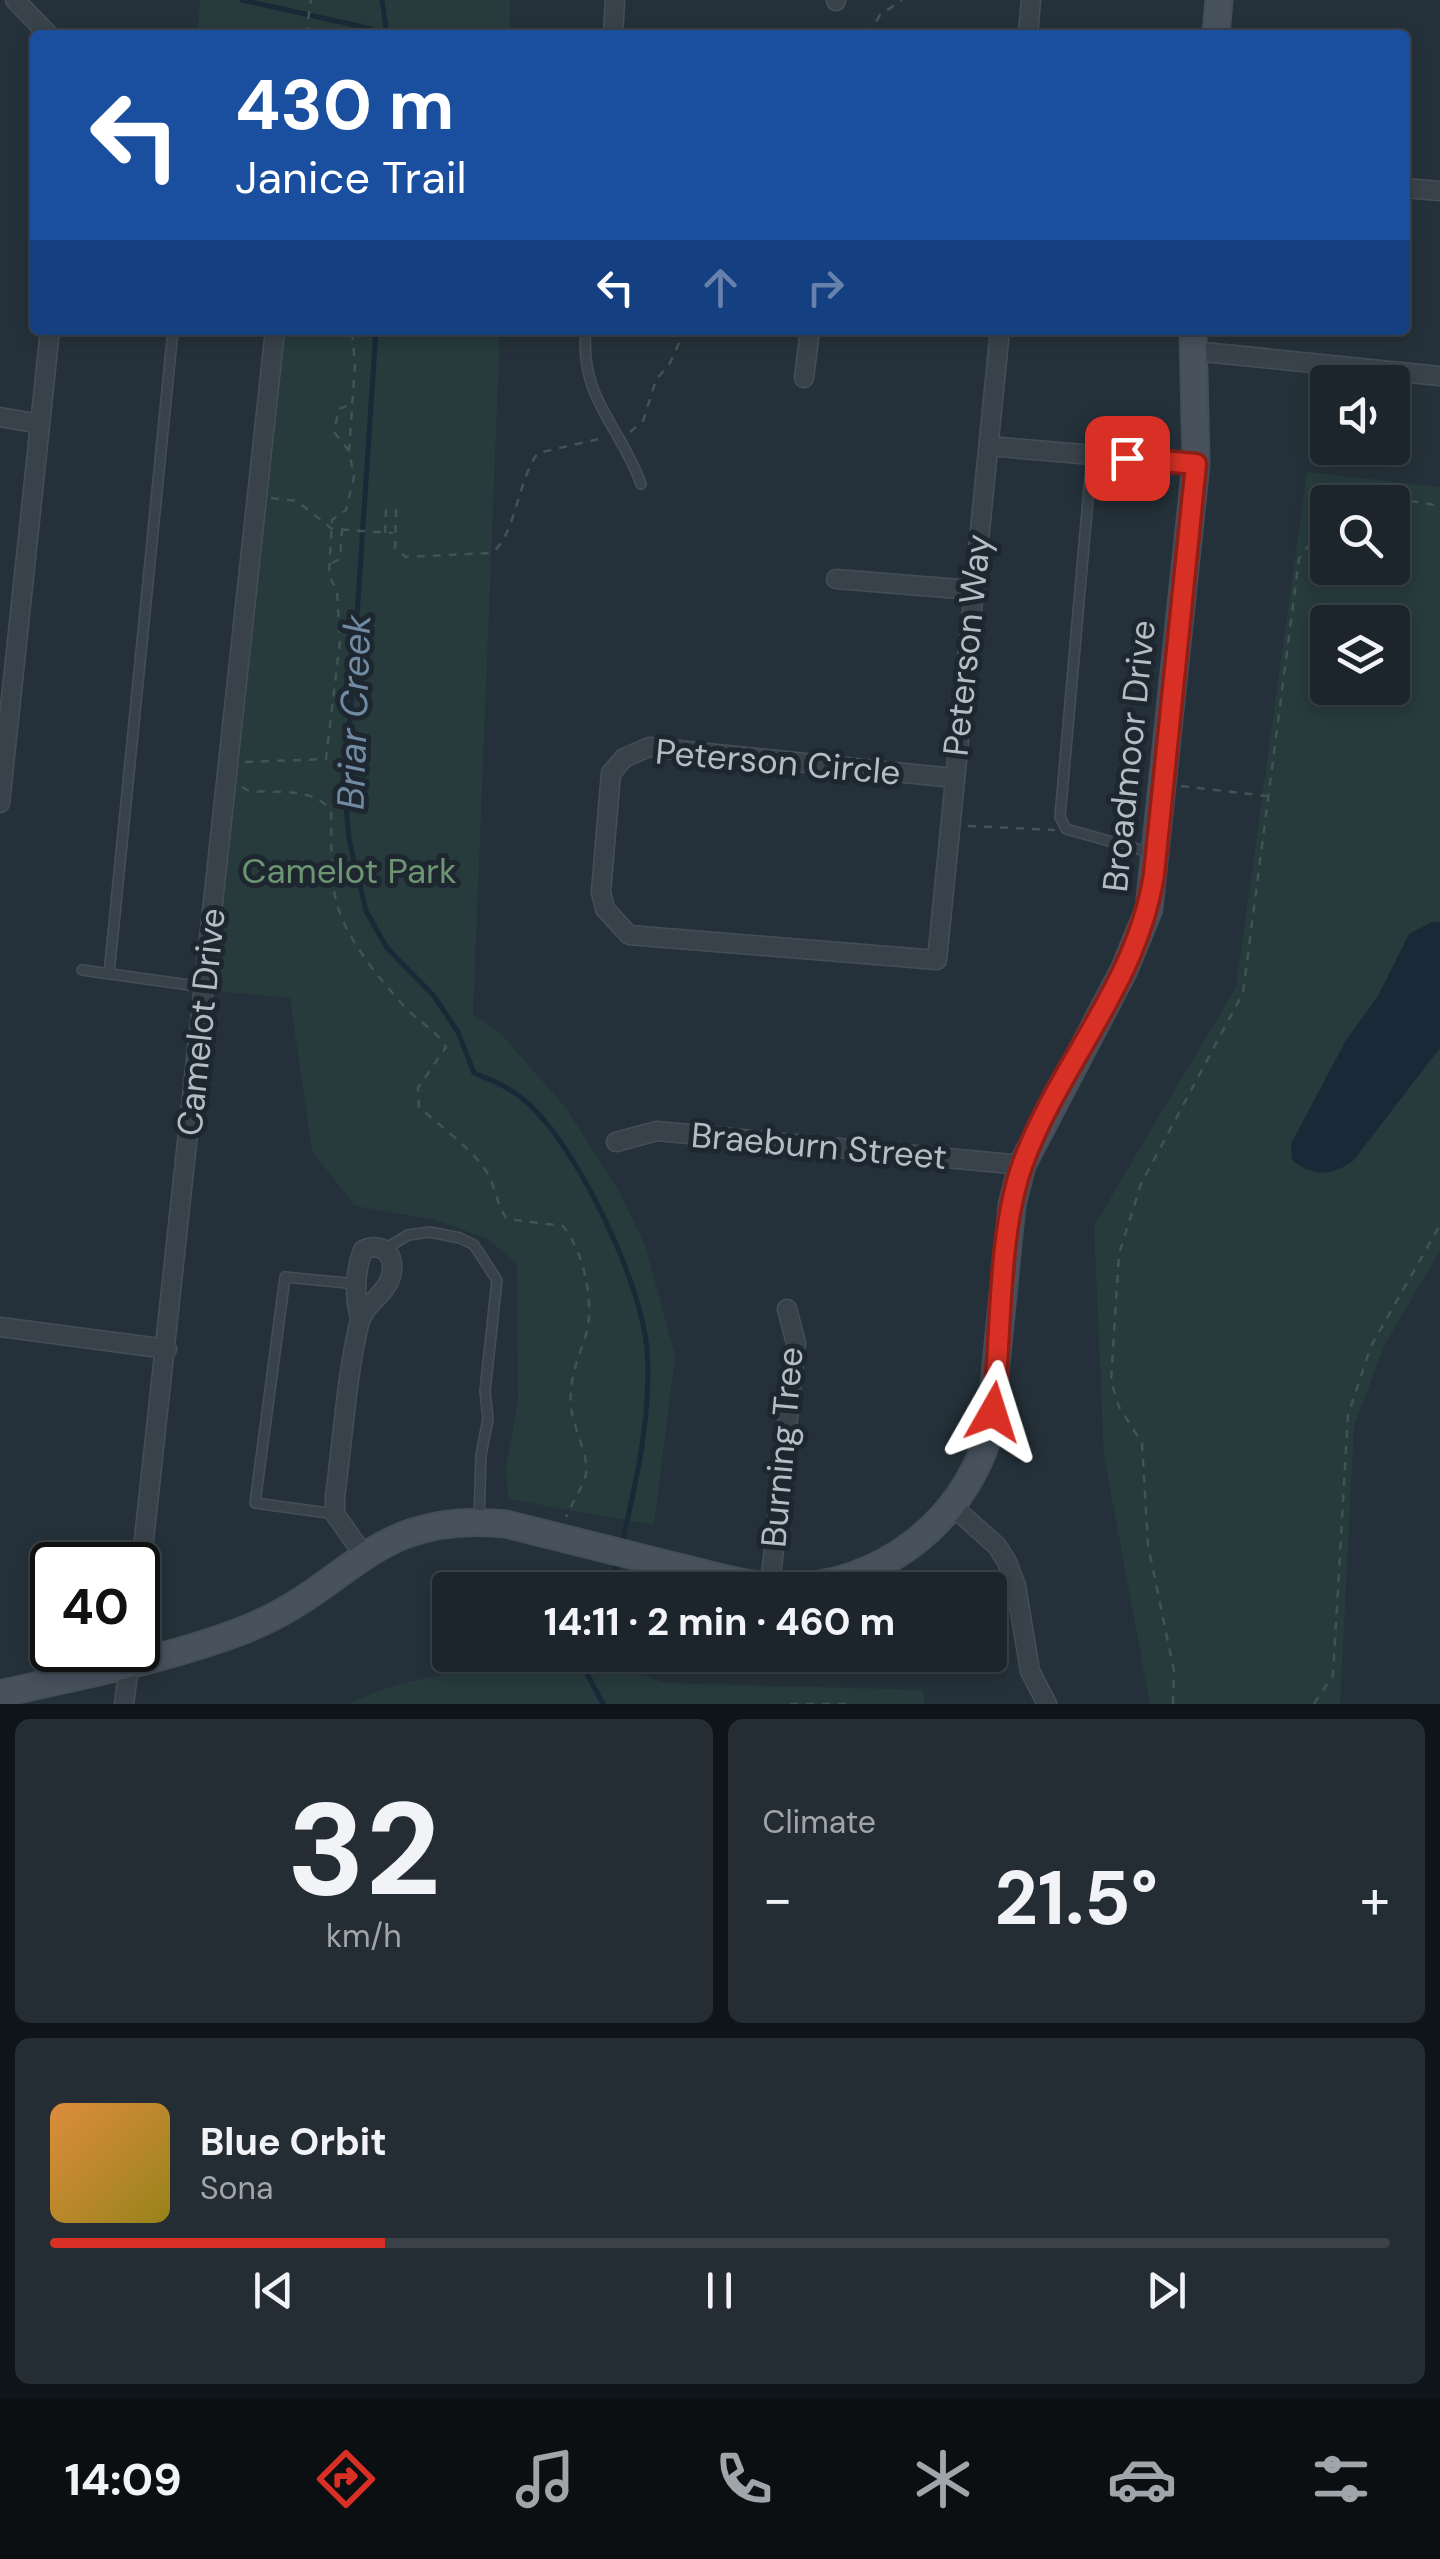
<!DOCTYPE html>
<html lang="en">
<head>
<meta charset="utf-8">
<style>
	:root { --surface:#1c252c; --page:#252d34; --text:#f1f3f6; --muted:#a0a5a9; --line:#3a4248; --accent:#d93025 }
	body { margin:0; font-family:"DM Sans",sans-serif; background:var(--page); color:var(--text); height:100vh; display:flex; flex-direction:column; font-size:38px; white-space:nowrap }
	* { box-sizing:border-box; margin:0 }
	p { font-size:32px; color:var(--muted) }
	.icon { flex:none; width:55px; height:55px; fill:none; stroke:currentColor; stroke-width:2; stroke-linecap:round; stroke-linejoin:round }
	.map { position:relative; height:1704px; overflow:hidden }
	.sheet { display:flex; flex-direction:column; gap:15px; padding:15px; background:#0f1418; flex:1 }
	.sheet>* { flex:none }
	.top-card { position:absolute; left:30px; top:30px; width:1380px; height:305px; border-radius:10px; box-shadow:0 5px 15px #0003,0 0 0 2px var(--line); background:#1a4fa0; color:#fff; overflow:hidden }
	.fabs { position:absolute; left:1310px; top:365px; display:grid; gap:20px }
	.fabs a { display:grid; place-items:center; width:100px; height:100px; border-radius:10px; background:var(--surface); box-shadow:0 5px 15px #0003,0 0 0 2px var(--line); font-size:50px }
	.speed { position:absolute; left:30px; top:1542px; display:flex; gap:20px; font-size:50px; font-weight:700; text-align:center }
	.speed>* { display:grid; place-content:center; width:130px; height:130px; border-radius:50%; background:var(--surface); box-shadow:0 5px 15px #0003,0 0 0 2px var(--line); line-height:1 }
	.speed .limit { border:5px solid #111; border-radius:15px; background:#fff; color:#111 }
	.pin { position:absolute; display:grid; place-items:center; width:85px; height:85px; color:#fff; margin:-42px; border-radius:20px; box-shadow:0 5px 15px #0006 }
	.me { position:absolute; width:110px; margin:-55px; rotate:6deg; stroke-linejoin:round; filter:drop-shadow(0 0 8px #0008) }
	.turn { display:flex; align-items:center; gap:35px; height:210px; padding:0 40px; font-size:45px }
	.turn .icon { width:130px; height:130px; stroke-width:2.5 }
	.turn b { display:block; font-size:70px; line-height:85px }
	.lanes { display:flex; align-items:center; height:95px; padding:0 40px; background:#0003; justify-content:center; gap:50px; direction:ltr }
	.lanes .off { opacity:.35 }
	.big { font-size:75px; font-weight:700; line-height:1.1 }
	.sheet .widget { flex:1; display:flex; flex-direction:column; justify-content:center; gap:15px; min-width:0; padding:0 35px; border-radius:15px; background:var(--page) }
	.sheet .dial { align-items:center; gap:0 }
	.dial b { font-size:130px; line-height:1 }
	.song { display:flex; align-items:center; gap:30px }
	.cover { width:120px; height:120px; border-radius:15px; background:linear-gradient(135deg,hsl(30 70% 55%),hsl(50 70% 35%)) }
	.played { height:10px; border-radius:5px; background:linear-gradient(90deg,var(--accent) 25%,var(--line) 25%) }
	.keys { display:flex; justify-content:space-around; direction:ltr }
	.heat { display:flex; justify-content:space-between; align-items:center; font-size:55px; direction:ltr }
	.sheet .tiles { flex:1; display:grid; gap:15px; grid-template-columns:1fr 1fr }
	.widget:last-child { grid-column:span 2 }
	.trip { position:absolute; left:432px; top:1572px; width:575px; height:100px; border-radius:10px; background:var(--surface); box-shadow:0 5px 15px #0003,0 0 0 2px var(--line); font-weight:700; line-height:100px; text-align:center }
	.tab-bar { display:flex; height:160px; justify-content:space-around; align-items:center; background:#0b0f12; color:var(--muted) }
	.tab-bar .icon { width:70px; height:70px }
	.tab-bar .on { color:var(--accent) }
	.tab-bar b { font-size:45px; color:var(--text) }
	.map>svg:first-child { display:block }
</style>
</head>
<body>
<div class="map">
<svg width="1440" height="1704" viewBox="0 0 1440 1704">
	<rect width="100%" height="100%" fill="#25313a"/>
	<path fill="#273b3c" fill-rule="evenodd" d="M200,0h310v35h-312z
		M275,330h225l-27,684 27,19 66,75 54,85 26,55 29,108 -21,169 -146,-26 -2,-32 12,-66 -1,-138 -31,-25 -54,-19 -77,-13 -43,-55 -22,-153 -83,-8z
		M1307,472l133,15v764l-55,93 -31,82 -14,278h-190l-46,-248 -10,-230 142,-239zM1328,502h64v66h-64zM1328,622h64v66h-64z
		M583,1657l83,26 257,7 2,14h-576c54,-30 170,-42 234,-47z"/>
	<path fill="#192937" d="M1432,922h8v126l-87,113c-21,15 -40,16 -61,-1l-1,-16 55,-104 32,-44 31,-62z"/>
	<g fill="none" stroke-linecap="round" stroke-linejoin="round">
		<path stroke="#192937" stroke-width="5" d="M242,0l130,29 8,6
			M382,0l5,35
			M376,330l-31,466 4,43 17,72 21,37 47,48 24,36 16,41c22,9 42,17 59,35 48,48 108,174 114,241 5,65 -11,135 -26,198
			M608,1590l9,-27
			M586,1655l-1,15 18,34"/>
		<g stroke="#454e57" stroke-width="12">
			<path id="lane" d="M586,330c-7,68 34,95 55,154
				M1092,454l-32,363 6,12 86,24
				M82,970l121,17
				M109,974l64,-644
				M385,1249l23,-14 22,-3 30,6 14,7 23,35 -12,111 3,28 -7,36 -2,66
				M335,1514l-80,-11 30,-226 72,7"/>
		</g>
		<g stroke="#454e57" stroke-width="21">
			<path id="street" d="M15,0l34,35
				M836,0v1
				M613,35l2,-35
				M1028,35l3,-35
				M1405,188l35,3
				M1194,351l246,25
				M804,378l6,-48
				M0,417l40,7
				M989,446l207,18
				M836,579l135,11
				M954,778l-305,-31 -25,11 -13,15 -10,119 4,17 24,26 308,25 63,-630
				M0,803l50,-473
				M616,1142l41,-11 365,34
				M360,1318c-6,-22 -5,-47 3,-68 13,-6 27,-2 29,14 2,29 -27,36 -33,60 -13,55 -16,116 -24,172v18l28,40
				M0,1327l167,22
				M952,1506l45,40 10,16 9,24 14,85 17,33
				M770,1586l26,-243 -9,-34
				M138,1595l137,-1265
				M124,1704l7,-54"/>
		</g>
		<g stroke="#454e57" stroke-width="29">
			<path id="secondary" d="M1216,35l3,-35
				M0,1694c80,-19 167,-34 244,-64 107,-42 128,-120 262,-106 55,14 110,28 164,41 37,9 75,21 113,22 95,1 179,-63 206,-153l23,-229 10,-40 102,-195 25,-61 47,-445 -3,-134"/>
		</g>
		<path stroke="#405453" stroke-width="2.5" stroke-dasharray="8 8" stroke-linecap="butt" d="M306,35l5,-35
			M868,35l12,-20 22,-15
			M630,432l13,-11 13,-41 14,-17 15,-33
			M349,451l-15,-19 5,-23 12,-5
			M271,498l26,3 35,28 61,4
			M1379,502l15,-4 46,8
			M385,533l1,-23h10l-1,38 11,9 85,-4c24,-14 27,-75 47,-100l65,-15
			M332,563l8,-4 2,-28
			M245,762l81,-3 14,-118 -3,-50 -8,-16 3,-55 14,-10 8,-33 -5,-26 6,-86 -3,-35
			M1181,786l86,10
			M242,787l7,4c25,2 69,-4 82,21 1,26 -1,53 3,78 5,41 42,84 68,114 15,17 32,24 44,43l-28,41 1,19c21,19 48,38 65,61 12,16 11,35 23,51l56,7c21,26 33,79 22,112 -8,23 -16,42 -14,68 1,19 19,53 15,68 -4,15 -14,29 -20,43
			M968,826l87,4
			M790,1704h58
			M1173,1704l1,-33 -26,-126 -6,-102 -23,-36 -8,-26 8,-127 22,-70 102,-191 56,-434 29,-41
			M1314,1704l19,-29 15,-260 23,-69 69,-121"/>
		<use href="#lane" stroke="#39424b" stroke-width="9"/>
		<use href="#street" stroke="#39424b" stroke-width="18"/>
		<use href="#secondary" stroke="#47525d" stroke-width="25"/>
	</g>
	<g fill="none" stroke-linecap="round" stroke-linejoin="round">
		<g stroke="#8d1f18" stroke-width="25">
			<path id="route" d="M993,1412c9,-76 4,-178 30,-249 37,-101 114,-178 131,-289l42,-410 -69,-6"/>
		</g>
		<use href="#route" stroke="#d93025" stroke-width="18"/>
	</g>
	<g text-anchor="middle" stroke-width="10" stroke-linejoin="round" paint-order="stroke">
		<g font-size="35" fill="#b4bdc6" stroke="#1e2730">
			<text transform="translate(967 645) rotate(-84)" y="12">Peterson Way</text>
			<text transform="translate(1129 756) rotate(-84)" y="12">Broadmoor Drive</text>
			<text transform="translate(778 762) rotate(5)" y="12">Peterson Circle</text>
			<text transform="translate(201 1022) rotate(-84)" y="12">Camelot Drive</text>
			<text transform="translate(819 1146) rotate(5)" y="12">Braeburn Street</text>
			<text transform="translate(782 1447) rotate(-85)" y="12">Burning Tree</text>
		</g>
		<g font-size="35" fill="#6d9572" stroke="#1e2730">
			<text x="349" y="883">Camelot Park</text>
		</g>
		<g font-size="38" font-style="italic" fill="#708ba2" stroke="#1e2730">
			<text transform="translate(354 712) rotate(-88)" y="13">Briar Creek</text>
		</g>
	</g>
</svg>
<div class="fabs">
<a><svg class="icon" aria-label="sound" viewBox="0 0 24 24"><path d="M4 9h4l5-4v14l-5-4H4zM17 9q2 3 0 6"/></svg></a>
<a><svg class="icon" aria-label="search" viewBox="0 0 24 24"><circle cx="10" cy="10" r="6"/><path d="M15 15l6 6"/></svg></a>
<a><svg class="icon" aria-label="layers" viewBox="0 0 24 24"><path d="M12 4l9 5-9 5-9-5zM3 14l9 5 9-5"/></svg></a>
</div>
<div class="speed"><div class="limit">40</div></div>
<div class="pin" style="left:1127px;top:458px;background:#d93025"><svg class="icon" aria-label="arrive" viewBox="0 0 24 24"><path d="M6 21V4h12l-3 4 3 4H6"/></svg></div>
<svg class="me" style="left:993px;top:1412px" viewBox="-20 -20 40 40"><path d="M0-17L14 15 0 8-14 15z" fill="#d93025" stroke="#fff" stroke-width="4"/></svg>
<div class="trip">14:11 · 2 min · 460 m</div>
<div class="top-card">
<div class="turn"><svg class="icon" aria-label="left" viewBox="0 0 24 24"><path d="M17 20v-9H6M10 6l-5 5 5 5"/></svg><div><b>430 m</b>Janice Trail</div></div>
<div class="lanes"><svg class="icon" aria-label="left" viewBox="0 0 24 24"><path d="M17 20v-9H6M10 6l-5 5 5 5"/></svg><svg class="icon off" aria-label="ahead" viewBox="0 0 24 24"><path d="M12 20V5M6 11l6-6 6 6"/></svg><svg class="icon off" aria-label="right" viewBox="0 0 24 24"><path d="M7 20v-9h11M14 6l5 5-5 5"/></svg></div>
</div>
</div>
<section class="sheet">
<div class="tiles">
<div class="widget dial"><b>32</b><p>km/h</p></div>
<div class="widget"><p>Climate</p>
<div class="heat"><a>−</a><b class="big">21.5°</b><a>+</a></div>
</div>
<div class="widget">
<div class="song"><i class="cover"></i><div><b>Blue Orbit</b><p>Sona</p></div></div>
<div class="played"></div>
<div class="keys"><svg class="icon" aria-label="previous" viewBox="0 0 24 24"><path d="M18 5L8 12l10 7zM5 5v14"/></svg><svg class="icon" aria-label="pause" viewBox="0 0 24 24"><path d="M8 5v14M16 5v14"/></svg><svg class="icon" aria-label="next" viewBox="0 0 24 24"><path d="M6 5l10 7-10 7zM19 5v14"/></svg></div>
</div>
</div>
</section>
<nav class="tab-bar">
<b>14:09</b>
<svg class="icon on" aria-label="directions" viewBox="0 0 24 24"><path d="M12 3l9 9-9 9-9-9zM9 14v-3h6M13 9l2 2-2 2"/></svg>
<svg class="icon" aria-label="music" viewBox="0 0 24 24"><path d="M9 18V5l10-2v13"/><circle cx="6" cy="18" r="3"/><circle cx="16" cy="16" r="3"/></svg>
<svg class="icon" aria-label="phone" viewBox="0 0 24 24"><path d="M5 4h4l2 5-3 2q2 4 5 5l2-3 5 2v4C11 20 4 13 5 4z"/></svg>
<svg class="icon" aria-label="climate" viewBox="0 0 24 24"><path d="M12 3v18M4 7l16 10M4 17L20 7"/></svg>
<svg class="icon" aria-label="car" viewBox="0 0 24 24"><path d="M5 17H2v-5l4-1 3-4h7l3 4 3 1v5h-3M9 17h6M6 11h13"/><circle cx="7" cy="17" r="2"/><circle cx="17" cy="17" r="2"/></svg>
<svg class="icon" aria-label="filters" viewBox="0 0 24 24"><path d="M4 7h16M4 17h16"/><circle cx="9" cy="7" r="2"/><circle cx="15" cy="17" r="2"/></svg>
</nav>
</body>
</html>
